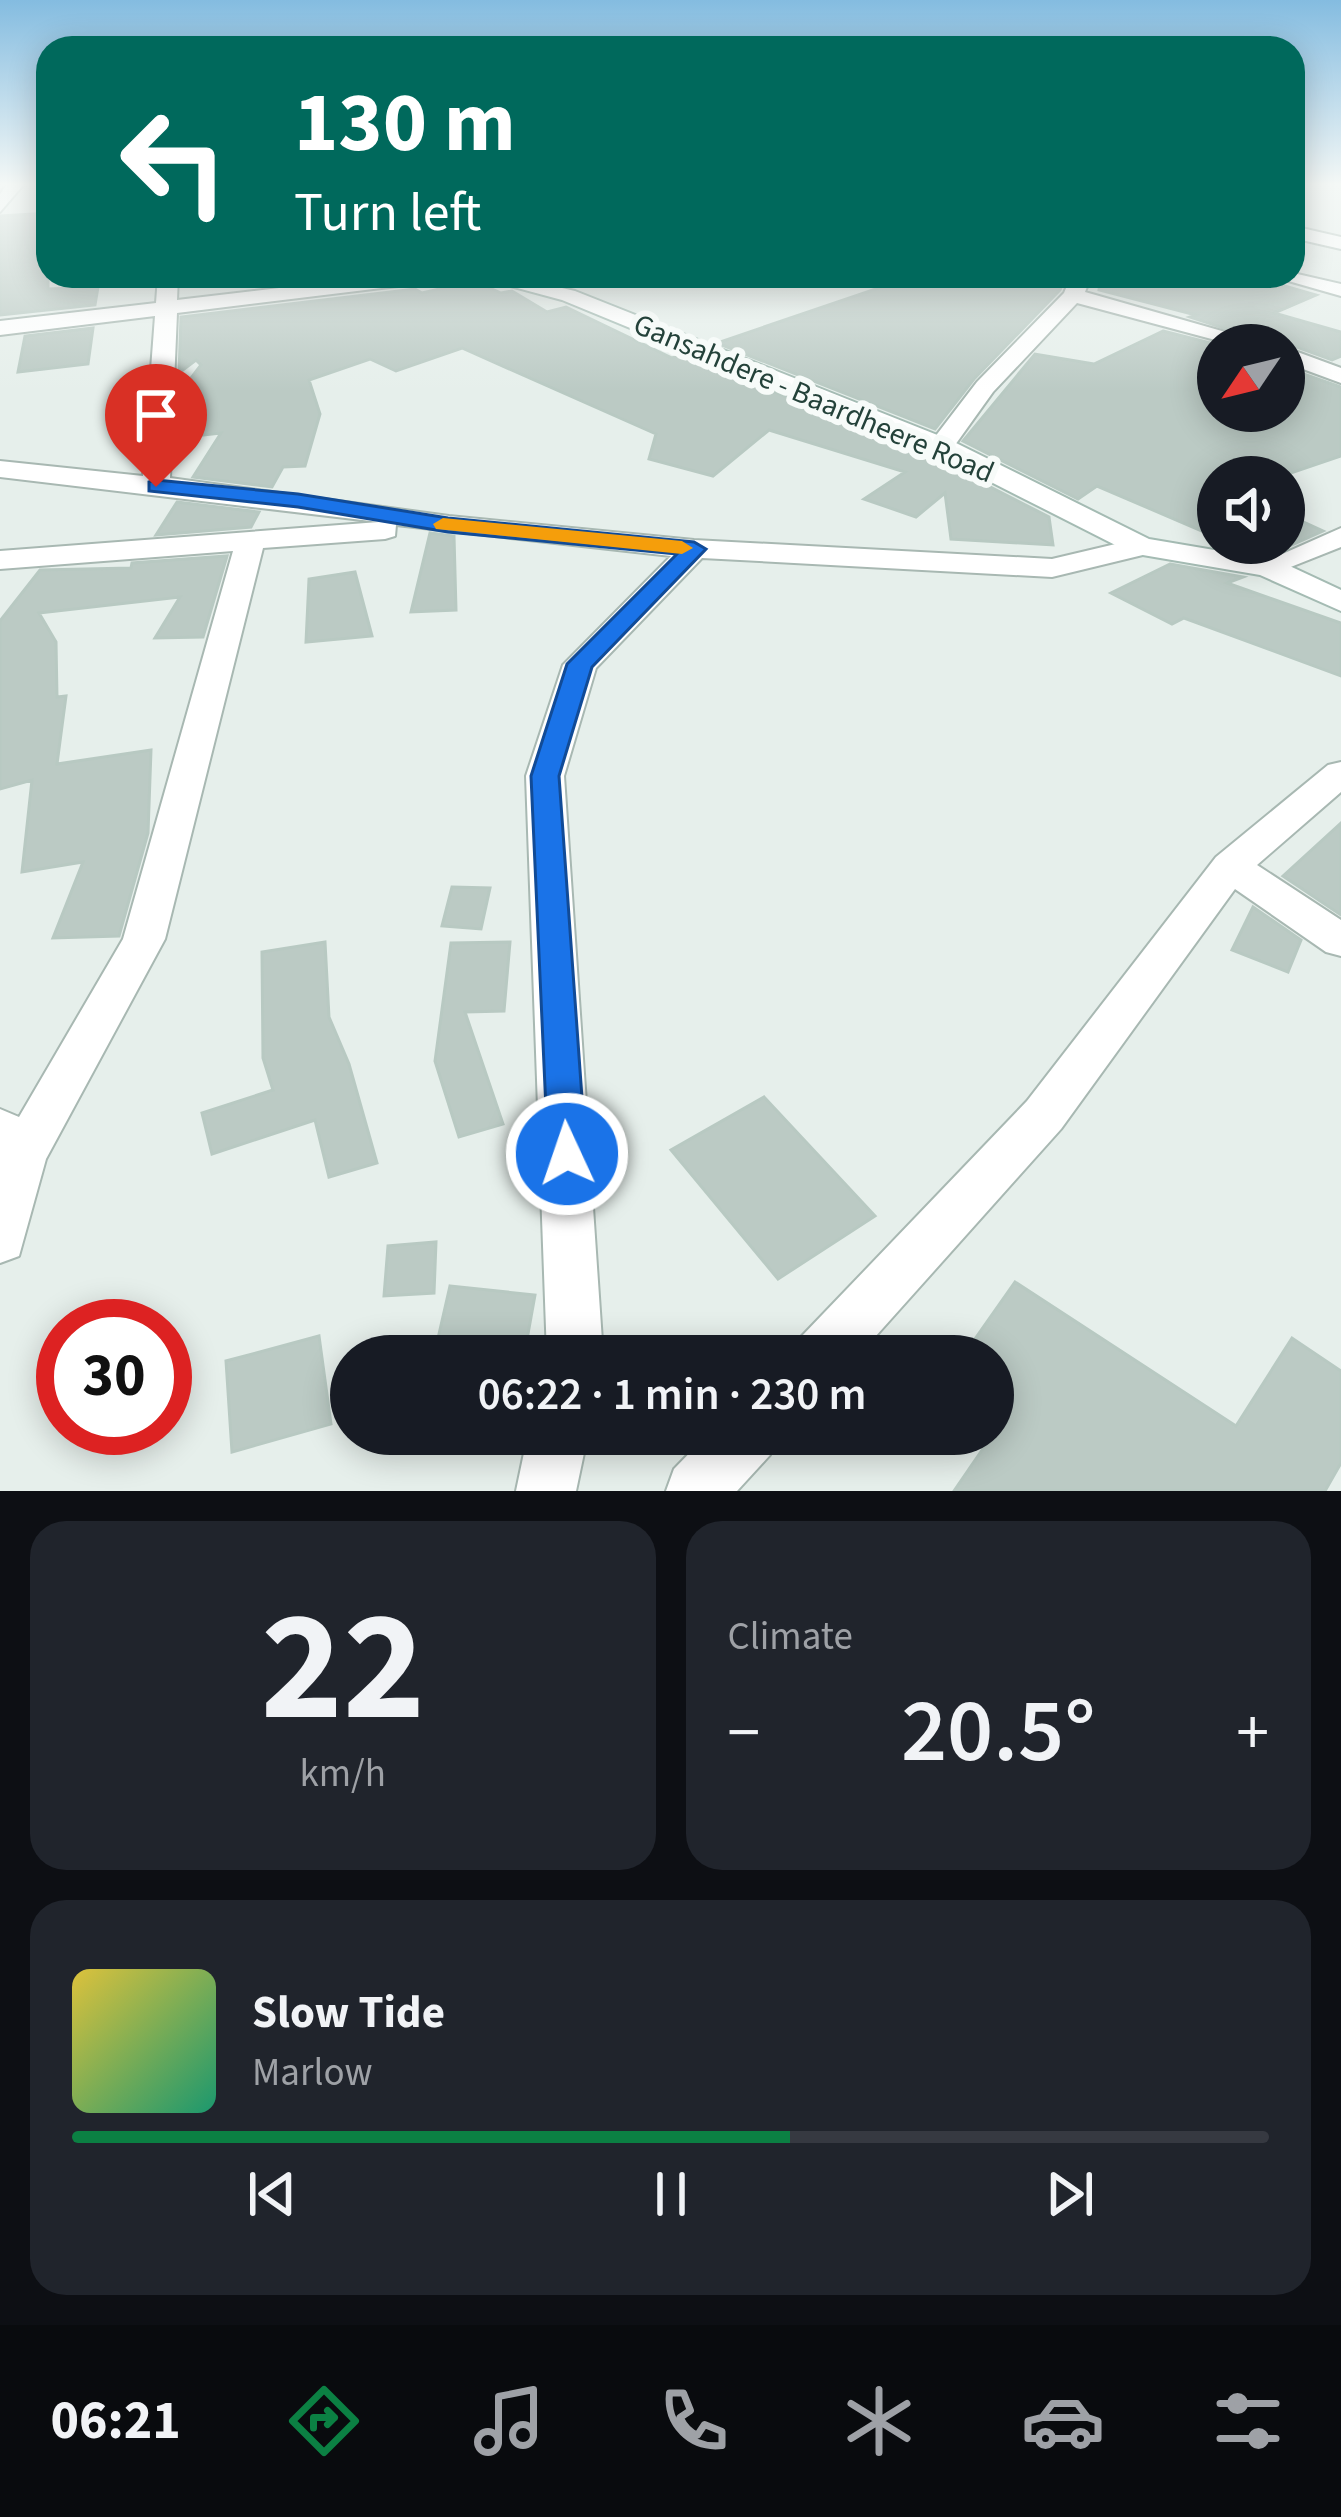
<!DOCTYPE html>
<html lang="en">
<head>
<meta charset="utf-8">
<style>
	:root { --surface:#171b24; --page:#20242c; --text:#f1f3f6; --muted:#9ea1a6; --line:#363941; --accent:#0b8043 }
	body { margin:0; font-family:"Source Sans 3",sans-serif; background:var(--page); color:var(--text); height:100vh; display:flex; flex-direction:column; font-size:45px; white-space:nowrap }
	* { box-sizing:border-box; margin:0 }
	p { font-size:39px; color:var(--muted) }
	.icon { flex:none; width:66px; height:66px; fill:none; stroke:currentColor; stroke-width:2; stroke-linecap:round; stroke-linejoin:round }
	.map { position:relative; height:1491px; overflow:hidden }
	.panel { display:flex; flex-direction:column; gap:30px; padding:30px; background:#0d0f14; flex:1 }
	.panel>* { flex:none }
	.banner { position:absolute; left:36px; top:36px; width:1269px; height:252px; border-radius:36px; box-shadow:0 6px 30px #0003; background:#00695c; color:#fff; overflow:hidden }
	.needle { width:78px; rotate:235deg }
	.tools { position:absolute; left:1197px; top:324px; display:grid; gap:24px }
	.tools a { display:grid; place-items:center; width:108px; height:108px; border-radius:50%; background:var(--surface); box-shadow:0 6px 30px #0003; font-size:60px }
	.speed { position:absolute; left:36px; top:1299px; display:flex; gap:24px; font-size:60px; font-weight:700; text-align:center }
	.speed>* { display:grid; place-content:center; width:156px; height:156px; border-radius:50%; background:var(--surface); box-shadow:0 6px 30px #0003; line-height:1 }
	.speed .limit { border:18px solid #d22; background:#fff; color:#111 }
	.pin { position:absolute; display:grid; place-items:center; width:102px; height:102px; color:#fff; margin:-123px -51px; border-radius:50% 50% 50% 0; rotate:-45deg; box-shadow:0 0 12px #0007 }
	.pin .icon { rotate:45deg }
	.me { position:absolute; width:132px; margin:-66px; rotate:357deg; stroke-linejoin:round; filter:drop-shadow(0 0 9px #0008) }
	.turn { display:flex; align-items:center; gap:42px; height:252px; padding:0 60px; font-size:54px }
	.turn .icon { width:156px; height:156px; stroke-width:2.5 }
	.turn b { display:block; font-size:84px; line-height:102px }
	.big { font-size:90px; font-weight:600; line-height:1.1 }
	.panel .card { flex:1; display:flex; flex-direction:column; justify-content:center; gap:18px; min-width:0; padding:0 42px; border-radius:36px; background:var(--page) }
	.panel .dial { align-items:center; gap:0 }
	.dial b { font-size:156px; line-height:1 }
	.song { display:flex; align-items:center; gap:36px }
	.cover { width:144px; height:144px; border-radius:18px; background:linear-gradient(135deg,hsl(50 70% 55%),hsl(160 70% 35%)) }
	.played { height:12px; border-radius:6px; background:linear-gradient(90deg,var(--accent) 60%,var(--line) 60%) }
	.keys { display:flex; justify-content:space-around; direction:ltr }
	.heat { display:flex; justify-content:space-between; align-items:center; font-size:66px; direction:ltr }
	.panel .tiles { flex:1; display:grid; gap:30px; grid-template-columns:1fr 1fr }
	.card:last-child { grid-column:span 2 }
	.trip { position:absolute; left:330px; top:1335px; width:684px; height:120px; border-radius:60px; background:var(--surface); box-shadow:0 6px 30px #0003; font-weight:600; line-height:120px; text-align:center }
	.tab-bar { display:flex; height:192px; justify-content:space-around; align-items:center; background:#090b0e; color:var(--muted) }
	.tab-bar .icon { width:84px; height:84px }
	.tab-bar .on { color:var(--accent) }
	.tab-bar b { font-size:54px; color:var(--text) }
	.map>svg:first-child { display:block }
</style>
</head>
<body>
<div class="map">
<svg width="1341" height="1491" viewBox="0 0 1341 1491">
	<rect width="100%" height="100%" fill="#e6efeb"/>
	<path fill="#bbcac4" stroke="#b8c9c2" stroke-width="3" d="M48,213v76l50,-2 -3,18 -95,10v-99z
		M914,276h152l-6,14 -86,89 -39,50 -218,-86z
		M1101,276h149l66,19 -42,18 67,19v24l-9,4 -46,-17 -11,2 -85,-28 6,-2 -97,-25z
		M474,281l27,12 11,-2 35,21 19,-5 106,51 11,-4 247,102 119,61 4,28 -102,-6 -6,-46 -29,24 -52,-18 41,-27 -136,-42 -56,46 -64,-17 7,-25 -194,-86 -66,23 -26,-12 -61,21 11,34 -15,52 -22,1 -11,20 -79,-10 28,-44 -45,5 2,-43 23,-30 -5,-5 -17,13 2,-56 234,-28 7,4z
		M93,328l-5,36 -70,8 7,-36z
		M1163,331l55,14v66h66v-44l57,20v69l-62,21h-61v61l-121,-52 -19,13 -115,-58 72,-87 59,10z
		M177,502l82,10 -8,15 -95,8z
		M1284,513l39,18 -54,24 -59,-10 74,-2z
		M430,533l24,3 2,74 -45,2z
		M227,556l-24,81 -48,1 25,-41 -141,16 17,29 1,55 9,-1 -9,68 94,-14 -3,83 -29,103 -66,2 30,-76 -61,10 10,-92 -32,9v-168l40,-51 91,-2 1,-5z
		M1170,564l73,13 -16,6 114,40v53l-157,-58 -12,6 -61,-31z
		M355,572l17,64 -66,6 3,-63z
		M1341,823v92l-58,-39z
		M452,887l38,1 -9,41 -39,-3z
		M1253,907l48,33 -13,32 -56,-22z
		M325,942l4,75 20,47 28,99 -48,14 -14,-57 -103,34 -10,-41 71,-23 -10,-32 -1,-106z
		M510,942l-6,69 -39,1 38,112 -44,13 -24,-76 16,-118z
		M764,1097l111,119 -97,63 -107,-129z
		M436,1242l-2,51 -50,3 4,-50z
		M1015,1282l221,144 56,-88 49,33v92l-16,28h-371l39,-57v-78h-30z
		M450,1286l85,9 -11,61h-90z
		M319,1336l12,88 -99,28 -6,-91z"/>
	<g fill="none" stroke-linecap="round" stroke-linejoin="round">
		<g stroke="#a8b8b2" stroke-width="4">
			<path id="street" d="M8,183h17l-25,29v-18z
				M1293,226l48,11v12l-48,-11z
				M1293,273l48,11v12l-70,-20z
				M158,276h20l-1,24 203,-24h61l-10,6 -254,31 -7,165 279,38 245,24 358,19 89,-21 15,9 -5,6 -99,24 -350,-19 -106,110 -32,108 39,580h-56l-21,-580 37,-111 108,-109 -275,-31 -1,11 -10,3 -122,9 -98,391 -119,220 -27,97 -19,7v-154l19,8 104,-178 110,-388 -233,18v-18l379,-29 -379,-45v-16l143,15 12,-160 -155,19v-14l156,-18z
				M1071,276h20l-6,16 186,53h-37l-157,-42 -84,89 -43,60h-18l-4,-6 49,-64 87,-89z
				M1284,347l57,21v15l-57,-21z
				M1341,528v19l-73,29 -15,-9z
				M1341,762v30l-84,73 84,55v36l-15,-4 -91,-63 -174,240 -203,227h-65l8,-19 226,-236 189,-244 112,-92z
				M528,1434h60l-12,57h-60z
				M708,1434h71l-9,21 -33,36h-71l8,-22z"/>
		</g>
		<g stroke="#a4bbb3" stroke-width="4">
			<path id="secondary" d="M473,276h37l65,15 375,149 199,99 130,22 62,29v21l-81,-36 -129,-22 -199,-101 -370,-152z"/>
		</g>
		<use href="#street" fill="#fff" fill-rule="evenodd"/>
		<use href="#secondary" fill="#fff" fill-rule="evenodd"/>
	</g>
	<linearGradient id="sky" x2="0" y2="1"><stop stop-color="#84bce0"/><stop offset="0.47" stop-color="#f4f8f6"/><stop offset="1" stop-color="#f4f8f6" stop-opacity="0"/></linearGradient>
	<rect width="1341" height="392" fill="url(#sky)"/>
	<path fill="#1a73e8" stroke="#114b97" stroke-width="3" d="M156,480l142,14 150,24 246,24 12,7 -114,118 -33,109 27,378 -6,11 -13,4 -14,-4 -5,-11 -17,-378 36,-112 110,-110 -229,-22 -150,-25 -149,-16v-9z"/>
	<path fill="#f59e0b" d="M443,518l239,23 11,7 -11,6 -246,-25 -3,-5z"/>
	<g text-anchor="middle" stroke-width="12" stroke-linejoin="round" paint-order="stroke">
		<g font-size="30" fill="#24423a" stroke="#f7fbf9">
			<text transform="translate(814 398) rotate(23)" y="10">Gansahdere - Baardheere Road</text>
		</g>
	</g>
</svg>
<div class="tools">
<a><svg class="needle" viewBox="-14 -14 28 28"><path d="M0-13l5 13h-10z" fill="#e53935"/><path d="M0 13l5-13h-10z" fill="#9ea1a6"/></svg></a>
<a><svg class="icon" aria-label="sound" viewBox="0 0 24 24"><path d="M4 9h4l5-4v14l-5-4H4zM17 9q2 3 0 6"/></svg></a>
</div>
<div class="speed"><div class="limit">30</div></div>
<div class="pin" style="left:156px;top:487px;background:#d93025"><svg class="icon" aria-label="arrive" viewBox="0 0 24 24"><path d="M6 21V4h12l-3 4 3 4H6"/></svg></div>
<svg class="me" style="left:567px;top:1154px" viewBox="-20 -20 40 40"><circle r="17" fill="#1a73e8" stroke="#fff" stroke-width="3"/><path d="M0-11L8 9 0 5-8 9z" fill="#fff"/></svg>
<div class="trip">06:22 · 1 min · 230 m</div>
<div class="banner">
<div class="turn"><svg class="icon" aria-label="left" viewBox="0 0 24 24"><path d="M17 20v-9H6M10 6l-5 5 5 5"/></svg><div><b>130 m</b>Turn left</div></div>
</div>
</div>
<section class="panel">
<div class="tiles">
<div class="card dial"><b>22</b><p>km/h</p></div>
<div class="card"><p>Climate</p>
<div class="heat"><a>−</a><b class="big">20.5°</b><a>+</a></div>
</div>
<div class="card">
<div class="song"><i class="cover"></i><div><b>Slow Tide</b><p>Marlow</p></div></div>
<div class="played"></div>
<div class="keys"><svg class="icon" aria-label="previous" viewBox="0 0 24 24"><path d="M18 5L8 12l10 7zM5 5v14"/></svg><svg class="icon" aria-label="pause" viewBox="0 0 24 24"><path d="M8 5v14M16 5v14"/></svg><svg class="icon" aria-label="next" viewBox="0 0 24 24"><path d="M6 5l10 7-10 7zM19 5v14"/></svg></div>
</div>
</div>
</section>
<nav class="tab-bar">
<b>06:21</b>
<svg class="icon on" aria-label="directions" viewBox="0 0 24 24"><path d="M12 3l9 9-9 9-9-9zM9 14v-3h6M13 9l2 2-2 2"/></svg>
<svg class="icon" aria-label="music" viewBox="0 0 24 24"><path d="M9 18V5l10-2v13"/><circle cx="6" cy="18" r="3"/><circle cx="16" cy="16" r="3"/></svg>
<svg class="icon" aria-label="phone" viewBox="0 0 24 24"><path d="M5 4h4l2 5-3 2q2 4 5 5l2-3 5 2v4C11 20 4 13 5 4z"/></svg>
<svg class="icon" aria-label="climate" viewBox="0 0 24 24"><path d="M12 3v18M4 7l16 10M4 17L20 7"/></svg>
<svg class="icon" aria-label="car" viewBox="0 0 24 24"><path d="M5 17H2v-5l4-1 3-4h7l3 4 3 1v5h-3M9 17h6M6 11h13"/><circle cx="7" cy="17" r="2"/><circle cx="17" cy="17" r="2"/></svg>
<svg class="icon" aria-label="filters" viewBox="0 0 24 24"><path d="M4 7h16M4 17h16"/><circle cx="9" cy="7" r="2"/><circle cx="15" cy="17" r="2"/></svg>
</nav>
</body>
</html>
